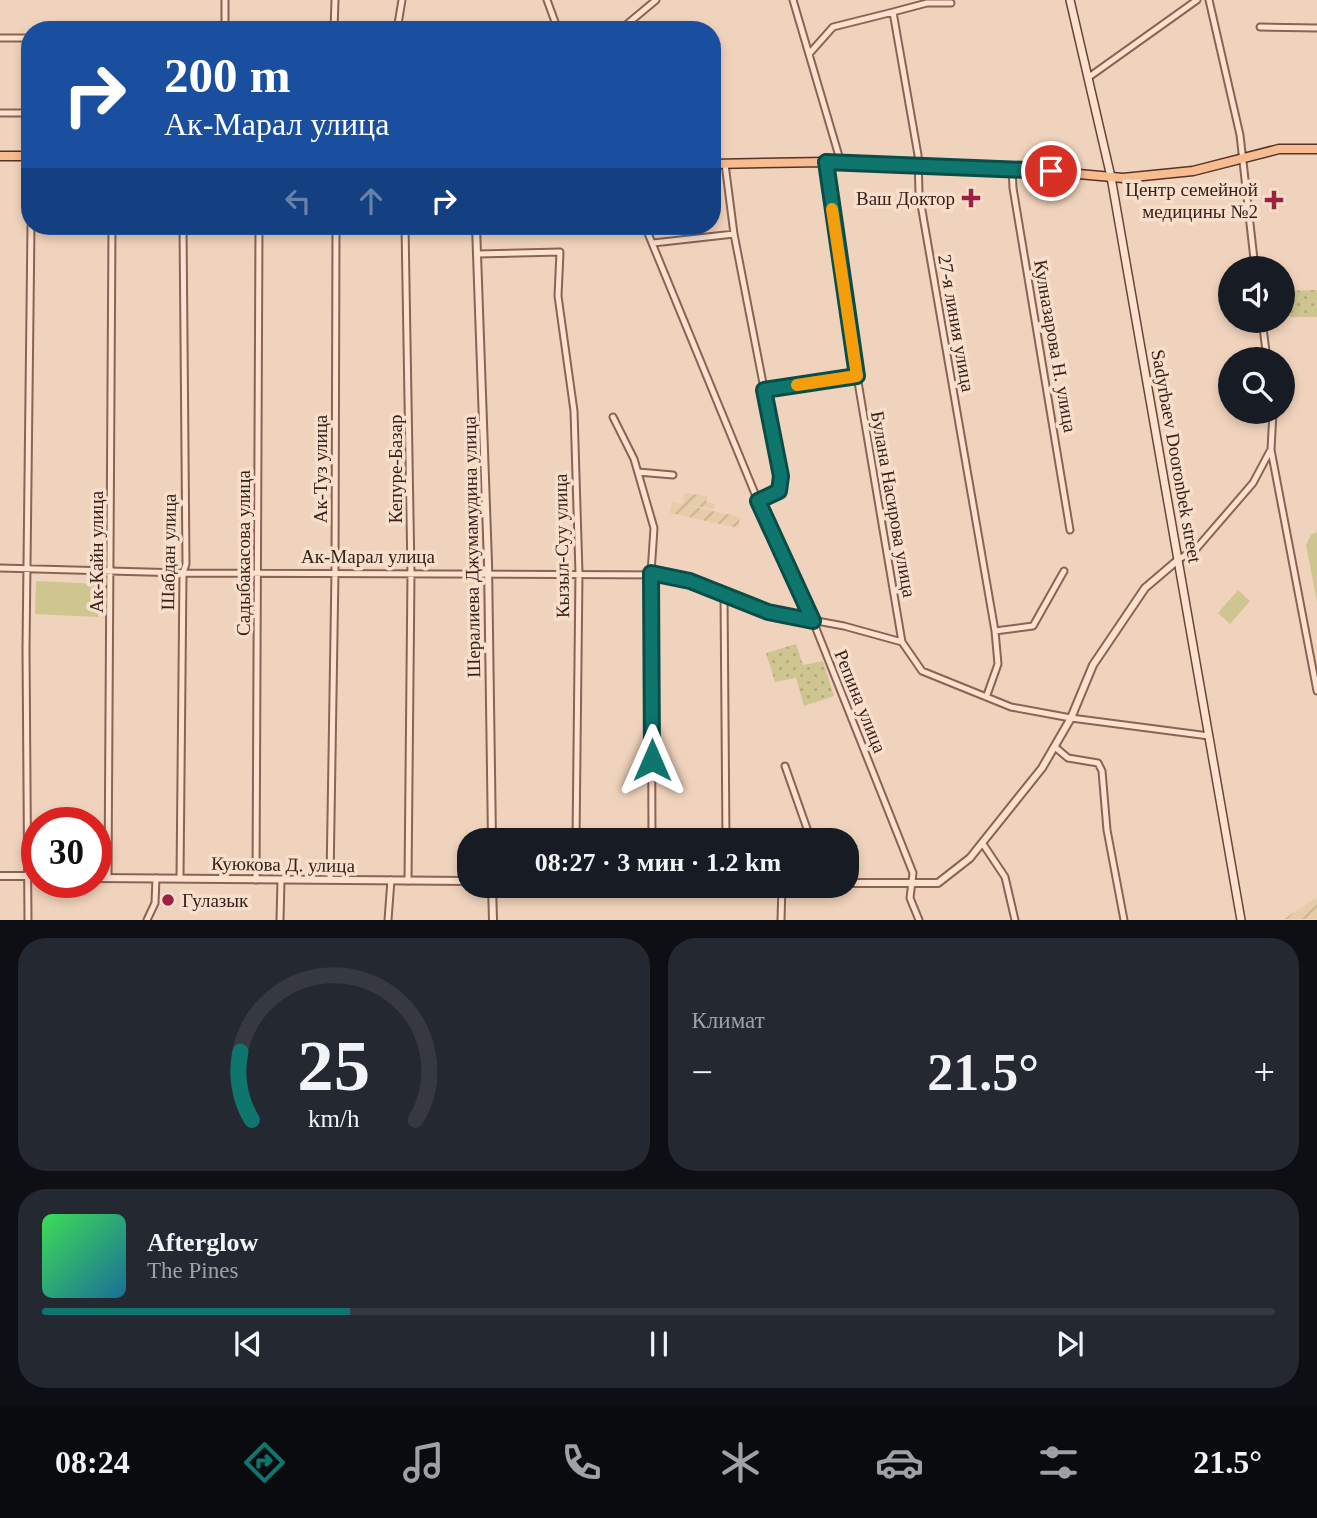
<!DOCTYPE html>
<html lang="ru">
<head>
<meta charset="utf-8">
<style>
	:root { --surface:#171b24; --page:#242831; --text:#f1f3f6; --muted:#9ea1a6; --line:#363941; --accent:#0f766e }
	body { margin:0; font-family:Georgia,serif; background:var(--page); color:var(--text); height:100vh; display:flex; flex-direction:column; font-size:26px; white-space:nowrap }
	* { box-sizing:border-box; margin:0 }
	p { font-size:23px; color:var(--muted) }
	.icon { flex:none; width:38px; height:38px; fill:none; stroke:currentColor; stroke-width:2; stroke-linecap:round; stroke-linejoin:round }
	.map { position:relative; height:920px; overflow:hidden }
	.sheet { display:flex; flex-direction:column; gap:18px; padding:18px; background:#0d0f14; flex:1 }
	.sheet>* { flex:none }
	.hud { position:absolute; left:21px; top:21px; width:700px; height:214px; border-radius:28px; box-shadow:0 4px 10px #0003; background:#1a4fa0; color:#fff; overflow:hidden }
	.buttons { position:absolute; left:1218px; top:256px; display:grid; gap:14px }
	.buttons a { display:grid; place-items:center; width:77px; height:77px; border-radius:50%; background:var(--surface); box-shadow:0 4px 10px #0003; font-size:35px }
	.speed { position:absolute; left:21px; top:807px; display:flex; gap:14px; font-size:35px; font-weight:700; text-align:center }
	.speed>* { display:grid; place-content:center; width:91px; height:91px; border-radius:50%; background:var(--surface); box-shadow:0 4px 10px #0003; line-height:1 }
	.speed .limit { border:10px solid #d22; background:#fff; color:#111 }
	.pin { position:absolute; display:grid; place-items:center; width:60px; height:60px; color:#fff; margin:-30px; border:4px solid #fff; border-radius:50%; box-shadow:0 2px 7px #0007 }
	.me { position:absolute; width:77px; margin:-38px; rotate:0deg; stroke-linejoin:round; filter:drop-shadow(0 0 5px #0008) }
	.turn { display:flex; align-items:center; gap:24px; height:147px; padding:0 28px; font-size:32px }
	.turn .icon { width:91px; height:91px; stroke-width:2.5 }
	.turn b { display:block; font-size:49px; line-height:60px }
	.lanes { display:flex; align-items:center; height:66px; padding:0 28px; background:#0003; justify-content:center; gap:35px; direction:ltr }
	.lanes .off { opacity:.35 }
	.big { font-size:52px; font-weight:800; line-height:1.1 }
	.sheet .card { flex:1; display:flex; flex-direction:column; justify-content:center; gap:10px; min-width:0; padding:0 24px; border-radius:28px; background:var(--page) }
	.sheet .dial { align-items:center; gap:0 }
	.dial svg { height:182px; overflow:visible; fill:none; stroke:var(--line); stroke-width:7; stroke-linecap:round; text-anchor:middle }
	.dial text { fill:var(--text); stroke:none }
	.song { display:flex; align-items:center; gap:21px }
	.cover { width:84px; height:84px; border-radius:10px; background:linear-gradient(135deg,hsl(130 70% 55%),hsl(200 70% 35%)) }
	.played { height:7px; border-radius:4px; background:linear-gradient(90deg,var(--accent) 25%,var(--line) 25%) }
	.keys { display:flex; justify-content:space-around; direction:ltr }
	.heat { display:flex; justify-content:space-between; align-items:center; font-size:38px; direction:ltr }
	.sheet .tiles { flex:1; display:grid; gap:18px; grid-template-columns:1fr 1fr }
	.card:last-child { grid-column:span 2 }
	.trip { position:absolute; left:457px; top:828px; width:402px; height:70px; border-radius:28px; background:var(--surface); box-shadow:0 4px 10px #0003; font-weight:800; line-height:70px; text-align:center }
	.tabs { display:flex; height:112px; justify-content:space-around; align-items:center; background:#090b0e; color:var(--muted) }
	.tabs .icon { width:49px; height:49px }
	.tabs .active { color:var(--accent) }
	.tabs b { font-size:32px; color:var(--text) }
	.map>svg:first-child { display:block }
</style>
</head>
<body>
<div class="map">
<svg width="1317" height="920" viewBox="0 0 1317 920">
	<defs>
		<pattern id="farmland-furrows" width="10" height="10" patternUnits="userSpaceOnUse" patternTransform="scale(1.75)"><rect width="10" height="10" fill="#e6cca9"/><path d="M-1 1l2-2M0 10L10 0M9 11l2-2" fill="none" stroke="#c6af91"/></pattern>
		<pattern id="park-dots" width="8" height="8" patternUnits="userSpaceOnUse" patternTransform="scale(1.75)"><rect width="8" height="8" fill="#cfc590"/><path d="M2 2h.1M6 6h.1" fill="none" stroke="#b2a97c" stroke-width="1.8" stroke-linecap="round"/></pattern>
	</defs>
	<rect width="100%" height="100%" fill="#f0d3bc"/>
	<path fill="url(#farmland-furrows)" d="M685,493l22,3 -1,6 9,2 -1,5 -29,-4 55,12 -2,11 -68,-15 2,-11 11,2z
		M1317,897v22h-33z"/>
	<path fill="#cfc590" d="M1317,532v70l-11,-57 5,-10z
		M36,581l63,3 -1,33 -63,-3z
		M1238,590l12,11 -20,23 -12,-11z"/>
	<path fill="url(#park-dots)" d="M1317,290v27h-27l-3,-4 -1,-22z
		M796,644l7,21 20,-4 11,35 -30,10 -8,-28 -21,4 -9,-29z"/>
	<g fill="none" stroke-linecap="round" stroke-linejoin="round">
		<g stroke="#896355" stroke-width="9">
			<path id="minor" d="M547,0l11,30
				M793,0l48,163
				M1209,0l31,135 15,133
				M951,3h-24l-34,9 25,143 1,38 76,438 3,33 -11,31
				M1260,27l57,1
				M225,30v-30
				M334,30l1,-30
				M397,30l5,-30
				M620,30l36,-30
				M0,38h30
				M809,54l24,-27 60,-15
				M1089,77l108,-77
				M0,113h30
				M826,162l31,214 45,266
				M725,164l9,70 47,242 -2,15 -21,10
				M1012,168l1,20 57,342
				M405,226l6,347 -3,308
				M645,226l113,275 55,120 100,252 -3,25 9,22
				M653,243l81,-9
				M477,254l83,-2 -2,44 16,115 5,162 -3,267
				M1262,320l5,39
				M764,390l93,-14
				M1273,411l-2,39 46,241
				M613,417l21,42 20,69 -3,45 1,267
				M638,472l35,3
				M1179,559l17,-10 57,-66 17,-32
				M0,568l183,5 486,2 99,37 76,14 58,16 20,29 89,36 60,11 138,18
				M724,596l2,244
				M995,631l38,-5 31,-55
				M1055,747l13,11 30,5 4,8 5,59 17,90
				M785,766l26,74
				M983,844l22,33 10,43
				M108,878l4,-652
				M180,878l3,-305 3,-9 -3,-338
				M256,880l3,-654
				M330,880l5,-308 1,-346
				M28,920l-2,-271 5,-423
				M147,920l8,-17 1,-25
				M280,920l1,-40
				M388,920l3,-40
				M781,920l1,-34"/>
		</g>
		<g stroke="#896355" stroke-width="10">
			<path id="tertiary" d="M476,226l12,337 4,277
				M0,876h37
				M96,878l373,3
				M847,883h91l32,-25 72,-90 29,-50 22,-53 52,-77 34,-29
				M492,886l1,34"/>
		</g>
		<g stroke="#6a4438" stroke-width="10">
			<path id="secondary" d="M1070,0l41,177 130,743"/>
		</g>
		<g stroke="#56332a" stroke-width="11">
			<path id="primary" d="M0,156h30
				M712,164l114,-2 186,6 111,10 70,-7 86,-22h38"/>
		</g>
		<use href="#minor" stroke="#fbe2cf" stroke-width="5"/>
		<use href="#tertiary" stroke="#fbe2cf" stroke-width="6"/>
		<use href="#secondary" stroke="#fbe2cf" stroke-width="7"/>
		<use href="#primary" stroke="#f7bc90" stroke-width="8"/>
	</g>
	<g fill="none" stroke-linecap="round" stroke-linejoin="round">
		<g stroke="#0a4d48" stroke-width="18">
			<path id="route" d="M652,760l-1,-187 39,8 78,31 45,9 -55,-120 21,-10 2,-15 -17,-86 93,-14 -31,-214 225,9"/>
		</g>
		<use href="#route" stroke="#0f766e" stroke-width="12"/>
		<path stroke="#f59e0b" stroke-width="12" d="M797,385l60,-9 -25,-167"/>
	</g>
	<g fill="#9b2142" stroke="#f7dfcc" stroke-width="2.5">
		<path d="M967.5 187.5h7v7h7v7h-7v7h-7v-7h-7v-7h7z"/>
		<path d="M1270.5 189.5h7v7h7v7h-7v7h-7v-7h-7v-7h7z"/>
		<circle cx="168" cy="900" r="7"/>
	</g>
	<g text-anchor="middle" stroke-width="7" stroke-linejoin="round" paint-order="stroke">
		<g font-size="19" fill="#37211a" stroke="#f7dfcc" text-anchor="end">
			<text x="1258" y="196">Центр семейной<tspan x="1258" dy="22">медицины №2</tspan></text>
			<text x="955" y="205">Ваш Доктор</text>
			<text x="182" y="907" text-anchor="start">Гулазык</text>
		</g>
		<g font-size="19" fill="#37211a" stroke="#f7dfcc">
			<text transform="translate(957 323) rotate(80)" y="7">27-я линия улица</text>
			<text transform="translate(1056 346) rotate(80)" y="7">Кулназарова Н. улица</text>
			<text transform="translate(1177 456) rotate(80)" y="7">Sadyrbaev Dooronbek street</text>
			<text transform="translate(320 469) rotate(-90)" y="7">Ак-Туз улица</text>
			<text transform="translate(395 469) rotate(-90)" y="7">Кепуре-Базар</text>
			<text transform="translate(894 504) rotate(80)" y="7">Булана Насирова улица</text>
			<text transform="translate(561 546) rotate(-91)" y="7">Кызыл-Суу улица</text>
			<text transform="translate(471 547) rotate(-91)" y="7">Шералиева Джумамудина улица</text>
			<text transform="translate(96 552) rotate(-90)" y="7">Ак-Кайн улица</text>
			<text transform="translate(168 552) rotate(-89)" y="7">Шабдан улица</text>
			<text transform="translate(243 553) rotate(-90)" y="7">Садыбакасова улица</text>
			<text x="368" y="563">Ак-Марал улица</text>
			<text transform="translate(861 701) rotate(68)" y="7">Репина улица</text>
			<text transform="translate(283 864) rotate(1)" y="7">Куюкова Д. улица</text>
		</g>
	</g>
</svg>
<div class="buttons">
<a><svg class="icon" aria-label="sound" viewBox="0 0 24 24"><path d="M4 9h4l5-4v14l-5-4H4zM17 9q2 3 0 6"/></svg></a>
<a><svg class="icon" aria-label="search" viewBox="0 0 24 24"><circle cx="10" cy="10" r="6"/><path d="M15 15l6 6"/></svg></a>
</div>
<div class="speed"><div class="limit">30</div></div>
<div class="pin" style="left:1051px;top:171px;background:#d93025"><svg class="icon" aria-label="arrive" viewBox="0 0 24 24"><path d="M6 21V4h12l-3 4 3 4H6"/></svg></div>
<svg class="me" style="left:652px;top:760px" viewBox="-20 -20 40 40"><path d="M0-17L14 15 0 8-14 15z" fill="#0f766e" stroke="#fff" stroke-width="4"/></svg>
<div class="trip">08:27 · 3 мин · 1.2 km</div>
<div class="hud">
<div class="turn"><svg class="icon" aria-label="right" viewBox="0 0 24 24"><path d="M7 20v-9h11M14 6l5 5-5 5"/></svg><div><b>200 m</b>Ак-Марал улица</div></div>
<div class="lanes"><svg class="icon off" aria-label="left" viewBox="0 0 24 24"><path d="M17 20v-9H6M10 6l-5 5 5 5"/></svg><svg class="icon off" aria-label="ahead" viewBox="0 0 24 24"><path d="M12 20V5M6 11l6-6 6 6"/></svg><svg class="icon" aria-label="right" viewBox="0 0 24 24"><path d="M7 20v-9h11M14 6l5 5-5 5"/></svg></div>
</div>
</div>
<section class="sheet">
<div class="tiles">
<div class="card dial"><svg viewBox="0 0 100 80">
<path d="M14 69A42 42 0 1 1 86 69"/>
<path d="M14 69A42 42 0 0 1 9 39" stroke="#0f766e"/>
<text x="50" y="56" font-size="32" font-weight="700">25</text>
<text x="50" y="72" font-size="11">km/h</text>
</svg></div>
<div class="card"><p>Климат</p>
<div class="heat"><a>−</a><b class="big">21.5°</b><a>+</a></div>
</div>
<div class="card">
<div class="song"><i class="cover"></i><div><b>Afterglow</b><p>The Pines</p></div></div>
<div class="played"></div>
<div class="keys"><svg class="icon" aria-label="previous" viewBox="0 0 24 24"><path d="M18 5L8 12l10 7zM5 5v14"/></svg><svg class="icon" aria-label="pause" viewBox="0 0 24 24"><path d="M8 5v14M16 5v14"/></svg><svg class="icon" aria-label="next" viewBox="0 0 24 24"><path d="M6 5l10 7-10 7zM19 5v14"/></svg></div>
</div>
</div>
</section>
<nav class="tabs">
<b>08:24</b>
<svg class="icon active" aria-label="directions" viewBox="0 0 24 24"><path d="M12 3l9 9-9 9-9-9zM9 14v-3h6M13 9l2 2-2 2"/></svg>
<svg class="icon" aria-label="music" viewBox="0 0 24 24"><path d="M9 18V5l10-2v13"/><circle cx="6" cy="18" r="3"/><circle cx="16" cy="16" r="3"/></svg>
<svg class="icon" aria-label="phone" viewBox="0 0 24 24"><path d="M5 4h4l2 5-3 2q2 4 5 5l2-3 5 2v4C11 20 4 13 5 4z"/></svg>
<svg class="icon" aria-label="climate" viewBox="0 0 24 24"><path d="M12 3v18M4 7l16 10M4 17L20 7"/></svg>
<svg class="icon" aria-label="car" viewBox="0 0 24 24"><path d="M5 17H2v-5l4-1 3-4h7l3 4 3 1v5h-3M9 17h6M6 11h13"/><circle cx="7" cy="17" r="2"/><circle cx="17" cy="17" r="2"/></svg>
<svg class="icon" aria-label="filters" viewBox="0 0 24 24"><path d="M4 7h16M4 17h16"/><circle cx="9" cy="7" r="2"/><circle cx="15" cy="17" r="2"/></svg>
<b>21.5°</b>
</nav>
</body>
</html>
